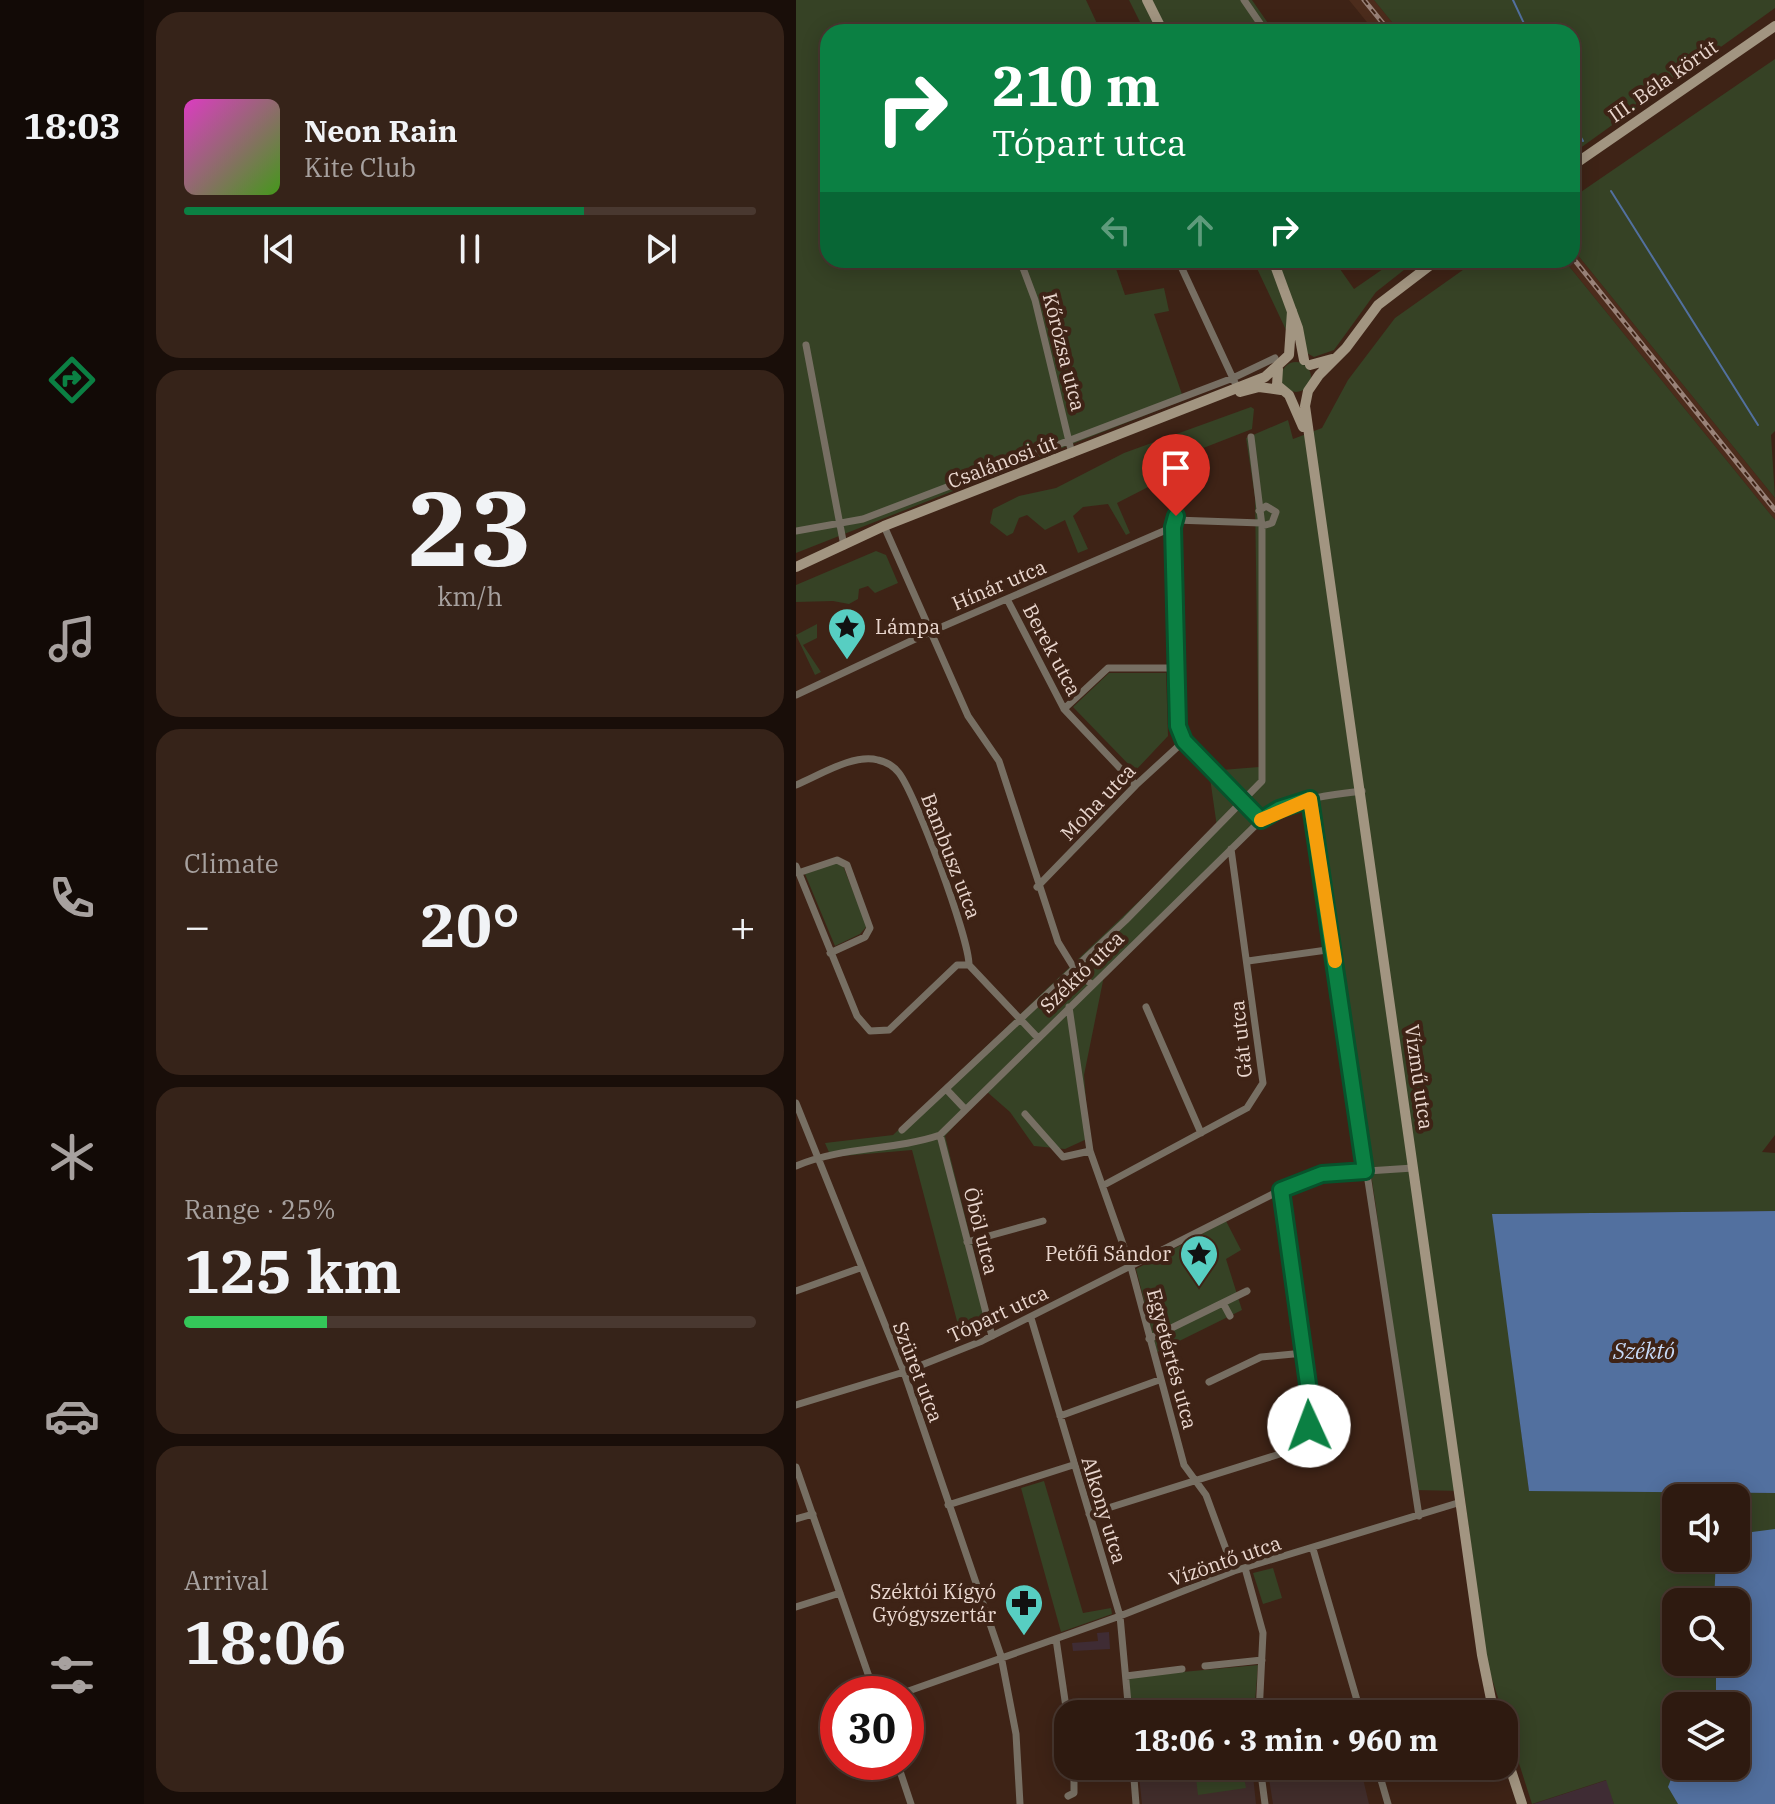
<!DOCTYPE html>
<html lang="en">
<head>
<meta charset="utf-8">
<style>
	:root { --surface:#2e1a10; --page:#362319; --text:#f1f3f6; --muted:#a7a19f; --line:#493830; --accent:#0b8043 }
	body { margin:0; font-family:"IBM Plex Serif",serif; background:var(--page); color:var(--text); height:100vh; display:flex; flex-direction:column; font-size:30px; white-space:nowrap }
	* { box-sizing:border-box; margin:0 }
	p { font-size:26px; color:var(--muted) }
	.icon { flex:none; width:44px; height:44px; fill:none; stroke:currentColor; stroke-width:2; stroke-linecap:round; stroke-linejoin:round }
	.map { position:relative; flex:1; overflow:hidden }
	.side { display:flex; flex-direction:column; gap:12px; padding:12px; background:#190e09; width:652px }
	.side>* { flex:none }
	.top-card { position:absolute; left:24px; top:24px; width:760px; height:244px; border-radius:24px; box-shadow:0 4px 20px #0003,0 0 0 2px var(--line); background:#0b8043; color:#fff; overflow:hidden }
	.buttons { position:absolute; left:866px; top:1484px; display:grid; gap:16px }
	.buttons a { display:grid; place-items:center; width:88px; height:88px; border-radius:16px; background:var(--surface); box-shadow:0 4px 20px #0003,0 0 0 2px var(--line); font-size:40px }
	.speed { position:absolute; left:24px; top:1676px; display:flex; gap:16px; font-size:40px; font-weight:700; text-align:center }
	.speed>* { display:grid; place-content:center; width:104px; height:104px; border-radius:50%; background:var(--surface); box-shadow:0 4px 20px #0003,0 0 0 2px var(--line); line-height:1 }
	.speed .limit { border:12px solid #d22; background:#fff; color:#111 }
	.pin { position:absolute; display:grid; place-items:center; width:68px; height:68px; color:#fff; margin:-82px -34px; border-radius:50% 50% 50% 0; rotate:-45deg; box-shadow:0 0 8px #0007 }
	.pin .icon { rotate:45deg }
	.me { position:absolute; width:88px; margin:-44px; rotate:358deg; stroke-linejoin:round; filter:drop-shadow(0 0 6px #0008) }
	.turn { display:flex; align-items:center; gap:28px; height:168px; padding:0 40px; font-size:36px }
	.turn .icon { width:104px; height:104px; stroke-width:2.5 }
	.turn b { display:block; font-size:56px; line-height:68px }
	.lanes { display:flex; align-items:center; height:76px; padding:0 40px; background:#0003; justify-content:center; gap:40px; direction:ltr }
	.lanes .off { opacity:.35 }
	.big { font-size:60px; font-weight:700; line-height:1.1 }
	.side .card { flex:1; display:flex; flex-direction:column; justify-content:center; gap:12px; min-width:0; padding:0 28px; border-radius:24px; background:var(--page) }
	.side .dial { align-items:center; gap:0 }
	.dial b { font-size:104px; line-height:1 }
	.song { display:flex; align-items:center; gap:24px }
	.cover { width:96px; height:96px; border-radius:12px; background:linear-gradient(135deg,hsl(310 70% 55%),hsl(100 70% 35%)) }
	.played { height:8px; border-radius:4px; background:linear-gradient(90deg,var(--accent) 70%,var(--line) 70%) }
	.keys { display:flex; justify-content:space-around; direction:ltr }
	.heat { display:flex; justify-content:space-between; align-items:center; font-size:44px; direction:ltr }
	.charge { height:12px; border-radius:6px; background:linear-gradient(90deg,#34c759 25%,var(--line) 0) }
	.trip { position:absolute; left:258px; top:1700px; width:464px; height:80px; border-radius:24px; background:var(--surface); box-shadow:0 4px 20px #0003,0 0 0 2px var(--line); font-weight:700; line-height:80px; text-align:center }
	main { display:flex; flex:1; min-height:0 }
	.dock { display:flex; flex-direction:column; width:144px; justify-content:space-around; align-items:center; background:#120a06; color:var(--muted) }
	.dock .icon { width:56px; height:56px }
	.dock .active { color:var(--accent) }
	.dock b { font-size:36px; color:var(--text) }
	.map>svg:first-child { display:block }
</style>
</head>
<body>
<main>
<nav class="dock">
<b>18:03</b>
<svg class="icon active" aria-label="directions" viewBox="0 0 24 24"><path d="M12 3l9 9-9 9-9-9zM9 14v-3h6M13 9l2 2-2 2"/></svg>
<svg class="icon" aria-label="music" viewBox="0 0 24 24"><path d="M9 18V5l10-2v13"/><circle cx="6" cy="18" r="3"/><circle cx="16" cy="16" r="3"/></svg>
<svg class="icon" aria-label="phone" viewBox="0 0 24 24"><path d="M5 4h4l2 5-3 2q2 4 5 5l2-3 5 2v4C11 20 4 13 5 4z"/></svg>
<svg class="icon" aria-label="climate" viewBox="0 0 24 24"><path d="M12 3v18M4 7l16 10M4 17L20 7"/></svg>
<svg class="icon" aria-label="car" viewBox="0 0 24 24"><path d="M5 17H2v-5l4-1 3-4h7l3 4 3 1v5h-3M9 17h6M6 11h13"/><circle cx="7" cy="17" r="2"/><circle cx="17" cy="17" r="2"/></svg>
<svg class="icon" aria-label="filters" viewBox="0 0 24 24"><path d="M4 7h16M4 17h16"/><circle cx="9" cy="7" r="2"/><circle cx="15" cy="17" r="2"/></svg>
</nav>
<section class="side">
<div class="card">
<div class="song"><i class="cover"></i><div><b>Neon Rain</b><p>Kite Club</p></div></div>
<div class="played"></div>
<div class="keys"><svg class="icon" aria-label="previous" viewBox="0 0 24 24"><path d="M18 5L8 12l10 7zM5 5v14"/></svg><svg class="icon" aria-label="pause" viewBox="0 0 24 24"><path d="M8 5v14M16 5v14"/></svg><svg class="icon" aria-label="next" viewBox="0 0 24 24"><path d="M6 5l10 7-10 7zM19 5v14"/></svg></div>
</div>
<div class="card dial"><b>23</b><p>km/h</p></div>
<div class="card"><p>Climate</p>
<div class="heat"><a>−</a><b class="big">20°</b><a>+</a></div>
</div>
<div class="card"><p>Range · 25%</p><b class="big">125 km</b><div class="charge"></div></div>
<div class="card"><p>Arrival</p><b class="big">18:06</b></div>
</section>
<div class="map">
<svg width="979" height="1804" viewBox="0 0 979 1804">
	<rect width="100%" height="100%" fill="#3e2316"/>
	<path fill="#4c2c1c" d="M553,0h25l26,32h-25z
		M776,248l203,250v22l-211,-260h8z"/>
	<path fill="#3f2c34" d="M313,1632l1,17 -37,2 -1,-8 26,-2 -1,-8z
		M811,1780l7,24h-81z"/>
	<path fill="#412d2b" d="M342,1766h114l4,38h-114z
		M471,1766h93l9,38h-96z"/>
	<path fill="#364225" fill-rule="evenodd" d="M0,0h290l15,32h-273v228h285l12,35 39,-7 5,23 -15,3 30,86 -388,153z
		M333,0h123l22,32h-129z
		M578,0h401v8l-203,146v-122h-172z
		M979,59v372l-4,4 4,63 -203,-250v-50z
		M457,260h84l-2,2 19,27 42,-29h9l4,6 -33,26 -42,58 -20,7 -9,-5 -9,-29 -10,7z
		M681,260h87l211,260v615l-13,17 13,1v58l-282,3 36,276 246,3v311h-161l-8,-24 -74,24 -46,-144 -22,-169 -52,-1 -36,-283 -62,-406 -49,19 -161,156 -20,99 5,63 -24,11 -31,-3 -24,-34 -24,-21 -41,45 48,192 -31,12 -50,-190 -81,7 -6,-14 68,-8 324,-308 -8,-56 50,-4 -4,-270 -9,-59 42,-18 5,19 29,-11 26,-48 47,-62zM880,1498h60v60h-60zM880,1602h60v60h-60zM880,1706h60v60h-60z
		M485 377a15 15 0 1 1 30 0a15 15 0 1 1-30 0Z
		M455,407l3,2 -2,20 -64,25 -30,21 10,26 -3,1 -11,-18 -37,19 13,30 -4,2 -18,-31 -25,3 -10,9 15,33 -10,4 -13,-33 -20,10 -18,-15 -8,3 -6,15 -6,3 -17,-13 3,-14 26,-13 37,-8 68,-35z
		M80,551l10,4 12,28 -23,10 -7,-7 -9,3 -1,10 -9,5 -16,-3 -37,1v-17z
		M21,624v14l-14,7 18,27 -6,3 -19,-40z
		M313,673h57l2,63 -33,35 -62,-64z
		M39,863l8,3 24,60 -7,8 -25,12 -30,-72z
		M430,1221l15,29 -15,9 16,51 -85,42 -21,-83z
		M248,1481l39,132 28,-5 1,6 -51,18 -40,-144z
		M477,1568l9,30 -19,6 -10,-31z
		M462,1665l-4,49h-122l-4,-37z
		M429,1766h17l4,22 -48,7 -3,-25z"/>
	<path fill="#52709f" d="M979,1211v282l-246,-2 -37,-277z
		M979,1529v275h-97l-10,-17 8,-21h60v-60h-20v-44h20v-60h-22l2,-44h20v-19l16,-7z"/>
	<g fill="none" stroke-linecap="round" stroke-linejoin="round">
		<path stroke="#52709f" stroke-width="2" d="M717,0l15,32
			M776,122l11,19
			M815,191l147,234"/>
		<path stroke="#776f63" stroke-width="7" d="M448,0l22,32
			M224,260l15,40 37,154
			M382,260l59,127
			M10,345l38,201
			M364,477l16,39 -3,11 5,199 6,15 77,79
			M463,511l7,-5 10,6 -4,11 -10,3
			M379,520l86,3
			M88,526l84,190 31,45 59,181 16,26 18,17
			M0,531l67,-12 370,-141 42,-20
			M211,599l57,110 72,76
			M0,695l134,-63 243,-105
			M268,709l44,-41h67
			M0,785c22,-9 58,-32 82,-25 9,2 15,5 21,13 17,22 70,165 70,192l69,73
			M514,799l109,717
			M0,866l61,150 13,15 19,-1 68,-65h12
			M2,873l39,-13 10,5 23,63 -5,9 -35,16
			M241,887l99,-102 48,-44
			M452,961l86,-12
			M273,1007l21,144 41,116 53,198 22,30 28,76
			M350,1007l55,126
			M151,1090l17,18
			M0,1103l108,269 97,284 15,78 4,70
			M229,1114l38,43 27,-6
			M106,1130l224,-210 136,-139v-255l-11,-89
			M144,1135l52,201
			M0,1166c46,-20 97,-15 144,-31l321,-315c29,-21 66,-25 101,-29
			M308,1185l143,-77 16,-25 -32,-234
			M171,1242l76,-21
			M0,1291l64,-23
			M427,1303l7,13
			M235,1318l89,298 9,98
			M353,1339l98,-48
			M413,1382l52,-25 43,-4
			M0,1405l108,-33 78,-31 299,-151 41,-16 91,-6
			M264,1416l99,-36
			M0,1467l79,227
			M152,1505l125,-40
			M293,1514l194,-61 21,-16 8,-24 -31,-223
			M0,1519l17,-5
			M517,1549l48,165
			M449,1568l18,65 -4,81
			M0,1607l44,-14
			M260,1639l12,82
			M409,1666l57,-6
			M330,1676l56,-7
			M104,1694l220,-78 114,-45 227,-69
			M101,1762l14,42
			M337,1766l3,38
			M464,1766l5,38
			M581,1766l11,38
			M272,1796l6,-3v-27"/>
		<path stroke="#a29581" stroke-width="10" d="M351,0l16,32
			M776,166l203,-140
			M477,260l25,68 6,32
			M641,260l-59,45 -32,43 -27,27 -11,16 -3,15 177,1249 12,59
			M514,365l22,-6
			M482,369l-1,16 12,10 14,32
			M444,392l19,-5 22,3
			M0,567l88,-41 381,-149 24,-22 3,-44
			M708,1749l18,55"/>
		<g stroke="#998278" stroke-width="5">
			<path id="rail" d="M568,0l26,32
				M776,257l203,253"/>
		</g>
		<use href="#rail" stroke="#3e2316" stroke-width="2" stroke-dasharray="6" stroke-linecap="butt"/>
	</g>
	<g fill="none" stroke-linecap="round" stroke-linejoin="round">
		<g stroke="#07532c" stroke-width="20">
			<path id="route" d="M380,516l-3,11 5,199 6,15 77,79 18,-11 31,-10 55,372 -43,3 -41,16 31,223 -3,13"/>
		</g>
		<use href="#route" stroke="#0b8043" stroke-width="14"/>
		<path stroke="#f59e0b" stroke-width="14" d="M465,820l49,-21 25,162"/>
	</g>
	<defs>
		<g id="sight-pin" transform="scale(2)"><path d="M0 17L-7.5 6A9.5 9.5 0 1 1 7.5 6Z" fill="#57cec2" stroke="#3e2316"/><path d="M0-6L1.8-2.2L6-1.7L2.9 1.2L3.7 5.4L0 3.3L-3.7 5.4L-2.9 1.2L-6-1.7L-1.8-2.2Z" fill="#111"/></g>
		<g id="pharmacy-pin" transform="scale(2)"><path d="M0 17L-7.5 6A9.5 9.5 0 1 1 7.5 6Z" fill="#57cec2" stroke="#3e2316"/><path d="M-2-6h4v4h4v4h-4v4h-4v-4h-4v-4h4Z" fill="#111"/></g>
	</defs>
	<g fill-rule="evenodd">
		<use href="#sight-pin" x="51" y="627"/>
		<use href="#sight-pin" x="403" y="1254"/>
		<use href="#pharmacy-pin" x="228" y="1603"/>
	</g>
	<g text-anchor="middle" stroke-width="8" stroke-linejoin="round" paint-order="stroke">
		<g font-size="20" fill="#ead7cf" stroke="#3e2316">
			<text transform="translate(867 81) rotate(-35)" y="7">III. Béla körút</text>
			<text transform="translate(268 352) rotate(76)" y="7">Kőrózsa utca</text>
			<text transform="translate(206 462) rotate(-21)" y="7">Csalánosi út</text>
			<text transform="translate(203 585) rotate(-23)" y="7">Hínár utca</text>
			<text transform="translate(256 650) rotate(62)" y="7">Berek utca</text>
			<text transform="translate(302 802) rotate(-46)" y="7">Moha utca</text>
			<text transform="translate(155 856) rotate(69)" y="7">Bambusz utca</text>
			<text transform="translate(286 972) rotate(-44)" y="7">Széktó utca</text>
			<text transform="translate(445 1039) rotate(-96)" y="7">Gát utca</text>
			<text transform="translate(623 1077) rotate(82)" y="7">Vízmű utca</text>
			<text transform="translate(185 1231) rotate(76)" y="7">Öböl utca</text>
			<text transform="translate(202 1314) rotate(-25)" y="7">Tópart utca</text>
			<text transform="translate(376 1359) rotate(75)" y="7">Egyetértés utca</text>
			<text transform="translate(122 1372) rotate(69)" y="7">Szüret utca</text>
			<text transform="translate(308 1510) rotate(73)" y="7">Alkony utca</text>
			<text transform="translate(429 1561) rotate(-19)" y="7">Vízöntő utca</text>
		</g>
		<g font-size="20" fill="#ead7cf" stroke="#3e2316" text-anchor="end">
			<text x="79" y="634" text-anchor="start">Lámpa</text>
			<text x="375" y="1261">Petőfi Sándor</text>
			<text x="200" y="1599">Széktói Kígyó<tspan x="200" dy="23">Gyógyszertár</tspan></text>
		</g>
		<g font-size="22" font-style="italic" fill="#c8dbf8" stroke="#3e2316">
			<text x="848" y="1359">Széktó</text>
		</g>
	</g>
</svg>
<div class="buttons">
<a><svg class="icon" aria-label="sound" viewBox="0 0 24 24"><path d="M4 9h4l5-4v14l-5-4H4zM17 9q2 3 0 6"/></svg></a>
<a><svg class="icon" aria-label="search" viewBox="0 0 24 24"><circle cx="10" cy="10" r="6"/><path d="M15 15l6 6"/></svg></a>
<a><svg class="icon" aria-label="layers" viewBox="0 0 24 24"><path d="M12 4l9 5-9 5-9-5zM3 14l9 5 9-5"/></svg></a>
</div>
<div class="speed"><div class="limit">30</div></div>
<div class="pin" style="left:380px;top:516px;background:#d93025"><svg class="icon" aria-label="arrive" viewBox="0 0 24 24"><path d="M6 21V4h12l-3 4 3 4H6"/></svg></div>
<svg class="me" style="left:513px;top:1426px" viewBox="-20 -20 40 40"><circle r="19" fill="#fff"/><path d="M0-13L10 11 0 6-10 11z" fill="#0b8043"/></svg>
<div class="trip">18:06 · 3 min · 960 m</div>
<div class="top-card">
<div class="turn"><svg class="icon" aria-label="right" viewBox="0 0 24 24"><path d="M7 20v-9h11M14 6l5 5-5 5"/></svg><div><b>210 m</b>Tópart utca</div></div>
<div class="lanes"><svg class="icon off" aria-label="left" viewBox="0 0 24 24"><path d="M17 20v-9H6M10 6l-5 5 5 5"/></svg><svg class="icon off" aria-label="ahead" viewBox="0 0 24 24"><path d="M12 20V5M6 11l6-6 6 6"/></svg><svg class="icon" aria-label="right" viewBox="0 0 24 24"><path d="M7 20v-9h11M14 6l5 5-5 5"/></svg></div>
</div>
</div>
</main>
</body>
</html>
